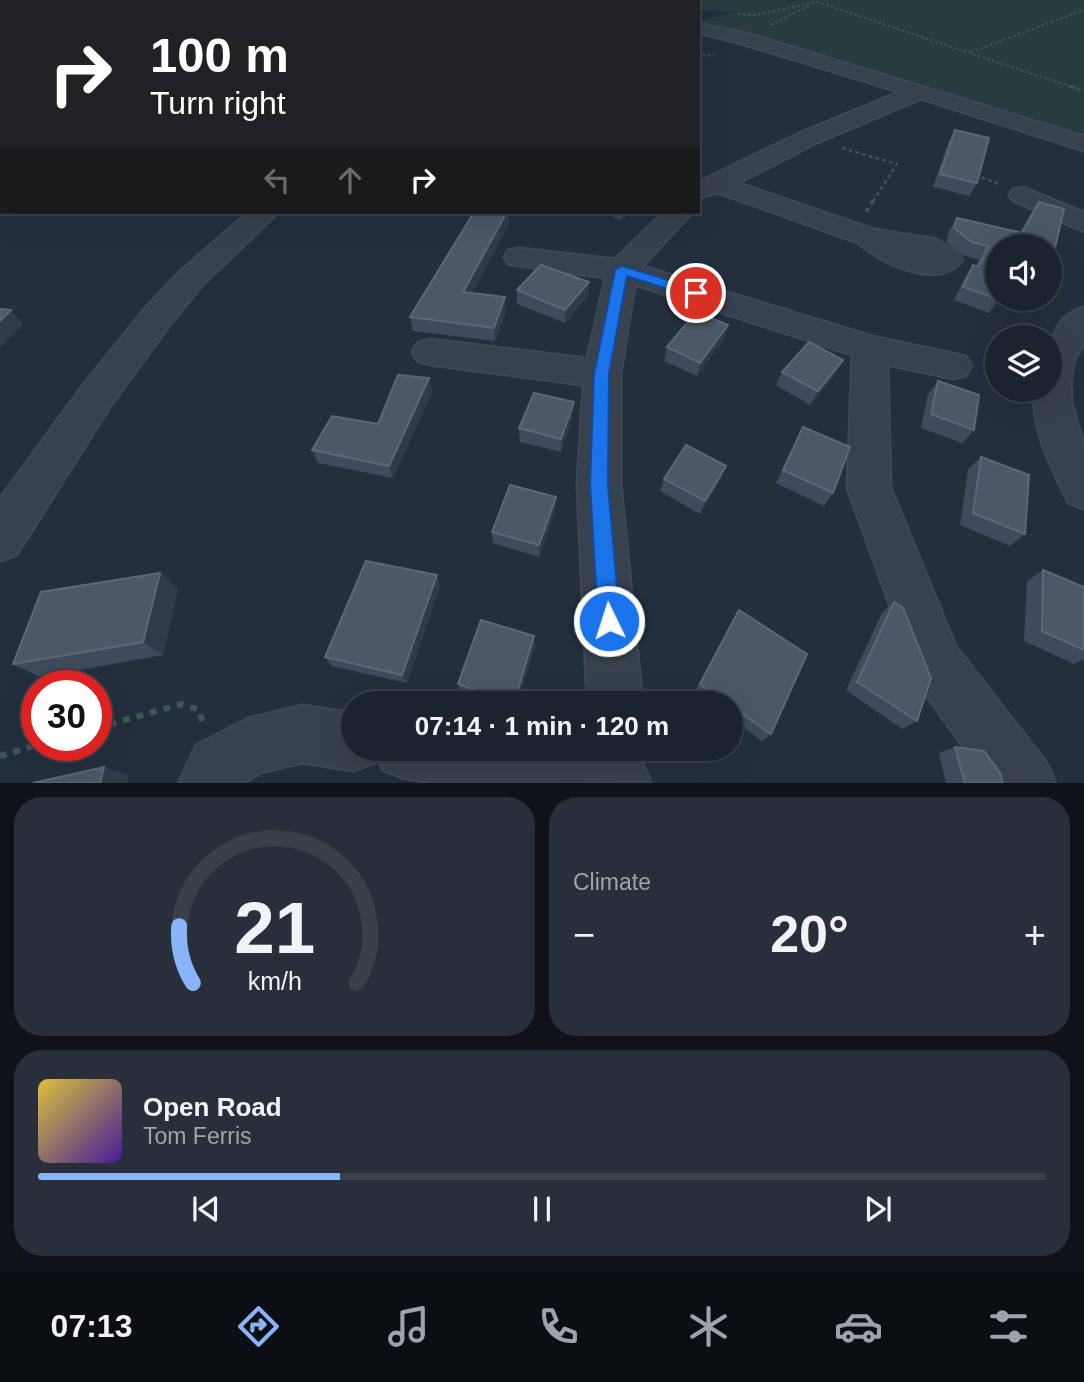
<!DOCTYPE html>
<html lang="en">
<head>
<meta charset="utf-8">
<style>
	:root { --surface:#1b232e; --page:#282f3a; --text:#f1f3f6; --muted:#a0a4aa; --line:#39404a; --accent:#8ab4f8 }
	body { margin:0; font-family:Helvetica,sans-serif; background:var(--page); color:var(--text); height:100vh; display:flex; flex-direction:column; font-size:26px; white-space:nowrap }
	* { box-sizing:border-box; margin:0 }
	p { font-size:23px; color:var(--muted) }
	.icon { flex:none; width:38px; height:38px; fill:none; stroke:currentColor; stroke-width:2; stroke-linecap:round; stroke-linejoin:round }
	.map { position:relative; height:783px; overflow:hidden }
	.panel { display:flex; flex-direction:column; gap:14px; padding:14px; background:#0f1319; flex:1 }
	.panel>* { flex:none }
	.guide { position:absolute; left:0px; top:0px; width:700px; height:214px; box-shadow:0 7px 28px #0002,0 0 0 2px var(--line); background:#202124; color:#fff; overflow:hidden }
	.tools { position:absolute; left:985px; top:234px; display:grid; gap:14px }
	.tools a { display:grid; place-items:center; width:77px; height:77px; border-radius:50%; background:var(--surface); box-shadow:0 7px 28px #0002,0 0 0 2px var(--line); font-size:35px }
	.speed { position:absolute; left:21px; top:670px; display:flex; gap:14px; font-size:35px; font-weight:700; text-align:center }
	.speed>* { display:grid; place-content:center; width:91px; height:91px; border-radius:50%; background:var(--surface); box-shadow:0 7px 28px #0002,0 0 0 2px var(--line); line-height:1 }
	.speed .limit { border:10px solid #d22; background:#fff; color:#111 }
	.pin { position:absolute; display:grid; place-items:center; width:60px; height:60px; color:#fff; margin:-30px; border:4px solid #fff; border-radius:50%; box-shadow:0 2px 7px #0007 }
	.me { position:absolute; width:77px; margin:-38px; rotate:356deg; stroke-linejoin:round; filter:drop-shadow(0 0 5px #0008) }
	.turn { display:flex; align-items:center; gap:24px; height:147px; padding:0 35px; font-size:32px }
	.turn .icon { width:91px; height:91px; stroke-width:2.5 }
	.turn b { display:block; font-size:49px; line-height:60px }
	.lanes { display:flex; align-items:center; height:66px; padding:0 35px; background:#0003; justify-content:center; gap:35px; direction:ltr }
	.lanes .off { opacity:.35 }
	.big { font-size:52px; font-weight:800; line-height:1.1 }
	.panel .widget { flex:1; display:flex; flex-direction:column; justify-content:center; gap:10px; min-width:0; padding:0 24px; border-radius:28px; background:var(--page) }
	.panel .dial { align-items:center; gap:0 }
	.dial svg { height:182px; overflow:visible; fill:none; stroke:var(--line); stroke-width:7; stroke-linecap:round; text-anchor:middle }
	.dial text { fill:var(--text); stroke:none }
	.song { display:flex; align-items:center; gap:21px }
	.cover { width:84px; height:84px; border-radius:10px; background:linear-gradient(135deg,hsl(50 70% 55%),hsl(260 70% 35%)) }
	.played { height:7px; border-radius:4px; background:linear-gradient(90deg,var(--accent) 30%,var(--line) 30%) }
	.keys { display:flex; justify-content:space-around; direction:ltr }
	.heat { display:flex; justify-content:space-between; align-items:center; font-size:38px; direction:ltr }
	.panel .tiles { flex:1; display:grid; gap:14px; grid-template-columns:1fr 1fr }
	.widget:last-child { grid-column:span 2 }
	.trip { position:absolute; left:341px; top:691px; width:402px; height:70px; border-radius:35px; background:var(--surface); box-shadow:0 7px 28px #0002,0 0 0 2px var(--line); font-weight:800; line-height:70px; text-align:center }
	.dock { display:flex; height:112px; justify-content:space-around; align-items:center; background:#0b0e12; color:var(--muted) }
	.dock .icon { width:49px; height:49px }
	.dock .active { color:var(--accent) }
	.dock b { font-size:32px; color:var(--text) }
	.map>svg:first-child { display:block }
</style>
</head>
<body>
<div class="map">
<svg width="1084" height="784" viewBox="0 0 1084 784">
	<rect width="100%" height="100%" fill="#242f3e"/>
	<path fill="#263c3f" d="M168,0h622l-6,3 13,-3h287v136l-351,-105 -35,-6v-4l39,-9 -39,-2v-8z"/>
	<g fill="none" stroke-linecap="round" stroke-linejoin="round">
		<g stroke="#414a57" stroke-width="3">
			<path id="minor" d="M5,0h17l-18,2z
				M698,23l52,11 334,102v15l-163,-52 -104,44 -78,40 135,46 63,10 21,14 5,7c-22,32 -83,4 -105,-17l-140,-50 -20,5v-16l101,-49 100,-41 -161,-49 -40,-10z
				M1023,187l61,25v20l-71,-31 -4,-6 4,-6z
				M248,212h31l-77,74 -32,39 -60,82 -93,148 -17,6v-63l82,-112 63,-78 34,-36z
				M663,212h30l-50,54 229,70 94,20 6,10 -6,10 -13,3 -65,-14 3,123 65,158 91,117 9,21h-67l-71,-100 -71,-196 5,-133 -217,-70 -14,89v110l22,220h-56l-10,-220 6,-99 -153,-20 -13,-4 -5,-9 5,-9 13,-4 157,19 18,-80 -86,-12 -11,-2 -4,-7 4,-7 11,-2 96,11z
				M1084,307v36l-9,17 -4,21 1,22 12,42v64l-16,-6c-17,-35 -36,-72 -35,-113h17c0,-33 -6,-71 34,-83z
				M302,705l52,8v36h248l19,3 21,9 9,21 -214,2 -34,-6 -21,-8 -5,-13 -2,6 -21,8 -52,-8 -42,10 -16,11h-66l18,-39 52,-27z"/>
		</g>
		<path stroke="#3f5557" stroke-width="2" stroke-dasharray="2.5 2.5" stroke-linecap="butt" d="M738,14l16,1 63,-13 258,86
			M771,25l39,-20
			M971,52l113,-42
			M698,54l9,2 6,-3"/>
		<path stroke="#3f5557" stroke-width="2.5" stroke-dasharray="3.5 3.5" stroke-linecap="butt" d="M1070,86l14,5
			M842,148l55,16 -24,37
			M975,175l24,9"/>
		<path stroke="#3f5557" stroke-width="3.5" stroke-dasharray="4.5 4.5" stroke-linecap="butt" d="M866,212l8,-13"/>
		<path stroke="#3f5557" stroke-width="6" stroke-dasharray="7 7" stroke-linecap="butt" d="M96,728l86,-24 17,6 5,17
			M0,756l37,-11"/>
		<use href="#minor" fill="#38414e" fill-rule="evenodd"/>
	</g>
	<path fill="#3f4b5c" d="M2,19v18l-2,-3v-14z
		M955,130l22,53 -8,13 -36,-9 15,-44z
		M1039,202l25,7 -14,57v-19h-52v52h1l-10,14 -35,-13 10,-21 9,-14 3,1 3,-6 -16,-5 -17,-13 3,-11 8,-13 63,15 10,-18z
		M474,212h34l1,12 -37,69 34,18 -11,30 -82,-10 -3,-14z
		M601,212h30l-10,8z
		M517,290l71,6 -23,27 -48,-19z
		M728,325l-4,14 -27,37 -33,-15 3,-14z
		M782,372l54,1 -26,32 -34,-20z
		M429,378l3,14 -39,86 -75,-15 -6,-13 66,-26z
		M938,381l36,49 -12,13 -41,-15 7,-34z
		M573,415l-12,37 -41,-10 -1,-14z
		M803,427l30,66 -9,13 -48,-23z
		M981,457l44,77 -15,12 -50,-21 8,-56z
		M721,478l-21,36 -40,-23 4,-12z
		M556,497l-1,13 -16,47 -46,-14 -1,-11z
		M1043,570l41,17v72l-10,5 -50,-23 3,-60z
		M160,573l18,16 -15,66 -123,22 -27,-13z
		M437,575l3,11 -33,97 -75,-17 -7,-9z
		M894,602l23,119 -15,8 -56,-39 36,-77z
		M739,610l32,124 -9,7 -30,-22v-15h-23l-15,-11 39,-73z
		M535,646l-18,58h-24l-32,-12 -3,-8z
		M955,747l48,36h-57l-7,-30z"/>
	<path fill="#2f3b4b" d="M117,0h25l-1,2h-26z
		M507,212l2,12 -44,82 -2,-14z
		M622,212h9l-10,8z
		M589,282l-1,14 -23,27v-13z
		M505,297l1,14 -11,30 -1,-13z
		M11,310l12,14 -23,24v-27z
		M728,325l-4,14 -27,37 3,-13z
		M843,360l-7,13 -26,32 8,-14z
		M429,378l3,14 -39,86 -4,-12z
		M574,402l-1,13 -12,37v-13z
		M726,466l-5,12 -21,36 5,-13z
		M556,497l-1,13 -16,47v-12z
		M160,573l18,16 -15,66 -20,-13z
		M437,575l3,11 -33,97 -5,-8z
		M534,636l1,10 -18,58h-3z
		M104,767l24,8 -1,8h-27z"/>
	<path fill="#4b5868" stroke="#5c6777" stroke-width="2" d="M26,0h91l-2,2h-91z
		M955,130l34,8 -12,45 -37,-9z
		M1039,202l25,7 -13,56 -1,-18h-52v52l-35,-12 10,-22 5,2 10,-21 -16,-4 -18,-14 3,-10 65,15z
		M474,212h33l-44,80 42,5 -11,31 -84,-11z
		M541,265l48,17 -24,28 -48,-20z
		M0,309l11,1 -11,11z
		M696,312l32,13 -28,38 -33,-16z
		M809,342l34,18 -25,31 -36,-19z
		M398,375l31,3 -40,88 -77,-16 20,-34 46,8z
		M938,381l41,14 -5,35 -43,-16z
		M534,393l40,9 -13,37 -42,-11z
		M803,427l47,20 -17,46 -50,-23z
		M686,445l40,21 -21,35 -41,-22z
		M981,457l48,18 -4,59 -52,-21z
		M510,485l46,12 -17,48 -47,-13z
		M366,561l71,14 -35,100 -77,-18z
		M1043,570l41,17v63l-42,-19z
		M160,573l-17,69 -130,22 28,-72z
		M894,602l9,6 28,70 -14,43 -60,-39z
		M739,610l68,44 -36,80 -39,-27v-3h-5l-27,-20z
		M481,620l53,16 -20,67 -56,-19z
		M955,747l29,4 16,22 3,10h-38z
		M104,767l-4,16h-67z"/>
	<path fill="#1a73e8" stroke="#114b97" stroke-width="2" d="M622,266l79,24 2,3 -7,5 -69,-22 -18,98 -1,110 12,137 -3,8 -8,3 -8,-3 -3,-8 -8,-137 4,-110 21,-104z"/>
</svg>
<div class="tools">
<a><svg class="icon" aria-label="sound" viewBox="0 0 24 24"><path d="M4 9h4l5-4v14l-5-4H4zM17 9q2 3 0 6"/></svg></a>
<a><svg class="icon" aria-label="layers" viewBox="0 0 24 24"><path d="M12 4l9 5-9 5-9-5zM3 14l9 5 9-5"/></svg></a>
</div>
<div class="speed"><div class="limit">30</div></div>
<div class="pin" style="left:696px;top:293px;background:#d93025"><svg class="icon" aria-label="arrive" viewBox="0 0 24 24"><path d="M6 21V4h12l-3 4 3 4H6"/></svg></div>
<svg class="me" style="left:609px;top:621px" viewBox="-20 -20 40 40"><circle r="17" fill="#1a73e8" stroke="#fff" stroke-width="3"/><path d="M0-11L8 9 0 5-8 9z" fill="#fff"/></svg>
<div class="trip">07:14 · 1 min · 120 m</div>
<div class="guide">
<div class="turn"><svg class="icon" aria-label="right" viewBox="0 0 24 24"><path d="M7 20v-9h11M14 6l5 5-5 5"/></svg><div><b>100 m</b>Turn right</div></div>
<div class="lanes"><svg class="icon off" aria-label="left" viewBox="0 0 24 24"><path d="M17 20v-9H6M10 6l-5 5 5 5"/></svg><svg class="icon off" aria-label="ahead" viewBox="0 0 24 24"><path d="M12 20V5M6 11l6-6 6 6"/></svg><svg class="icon" aria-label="right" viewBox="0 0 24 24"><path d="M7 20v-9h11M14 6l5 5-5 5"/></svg></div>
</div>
</div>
<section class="panel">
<div class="tiles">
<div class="widget dial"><svg viewBox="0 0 100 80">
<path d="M14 69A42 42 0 1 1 86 69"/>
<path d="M14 69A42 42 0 0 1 8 44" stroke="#8ab4f8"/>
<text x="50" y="56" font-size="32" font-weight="700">21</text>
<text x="50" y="72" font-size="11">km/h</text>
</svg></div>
<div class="widget"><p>Climate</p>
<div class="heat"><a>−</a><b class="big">20°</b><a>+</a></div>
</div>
<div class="widget">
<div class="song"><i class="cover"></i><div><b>Open Road</b><p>Tom Ferris</p></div></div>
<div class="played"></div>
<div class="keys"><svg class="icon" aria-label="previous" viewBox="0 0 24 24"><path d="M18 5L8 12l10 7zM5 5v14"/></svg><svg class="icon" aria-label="pause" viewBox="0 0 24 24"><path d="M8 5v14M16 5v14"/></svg><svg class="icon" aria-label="next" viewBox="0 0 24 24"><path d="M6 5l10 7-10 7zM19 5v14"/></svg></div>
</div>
</div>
</section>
<nav class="dock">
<b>07:13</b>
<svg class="icon active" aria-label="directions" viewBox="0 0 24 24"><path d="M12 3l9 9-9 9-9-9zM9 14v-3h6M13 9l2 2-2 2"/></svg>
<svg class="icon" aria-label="music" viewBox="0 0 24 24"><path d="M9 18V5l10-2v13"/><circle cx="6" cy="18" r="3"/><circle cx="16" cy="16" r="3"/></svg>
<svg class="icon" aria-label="phone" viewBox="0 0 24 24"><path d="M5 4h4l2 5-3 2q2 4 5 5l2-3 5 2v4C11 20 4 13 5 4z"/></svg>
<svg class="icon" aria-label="climate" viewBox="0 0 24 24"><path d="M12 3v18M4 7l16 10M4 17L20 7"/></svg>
<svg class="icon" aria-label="car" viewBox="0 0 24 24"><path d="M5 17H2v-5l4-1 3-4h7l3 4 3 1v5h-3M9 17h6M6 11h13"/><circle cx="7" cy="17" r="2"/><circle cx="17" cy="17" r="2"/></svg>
<svg class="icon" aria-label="filters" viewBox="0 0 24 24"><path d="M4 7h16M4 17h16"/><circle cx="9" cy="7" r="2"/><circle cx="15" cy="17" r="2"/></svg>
</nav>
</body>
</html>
